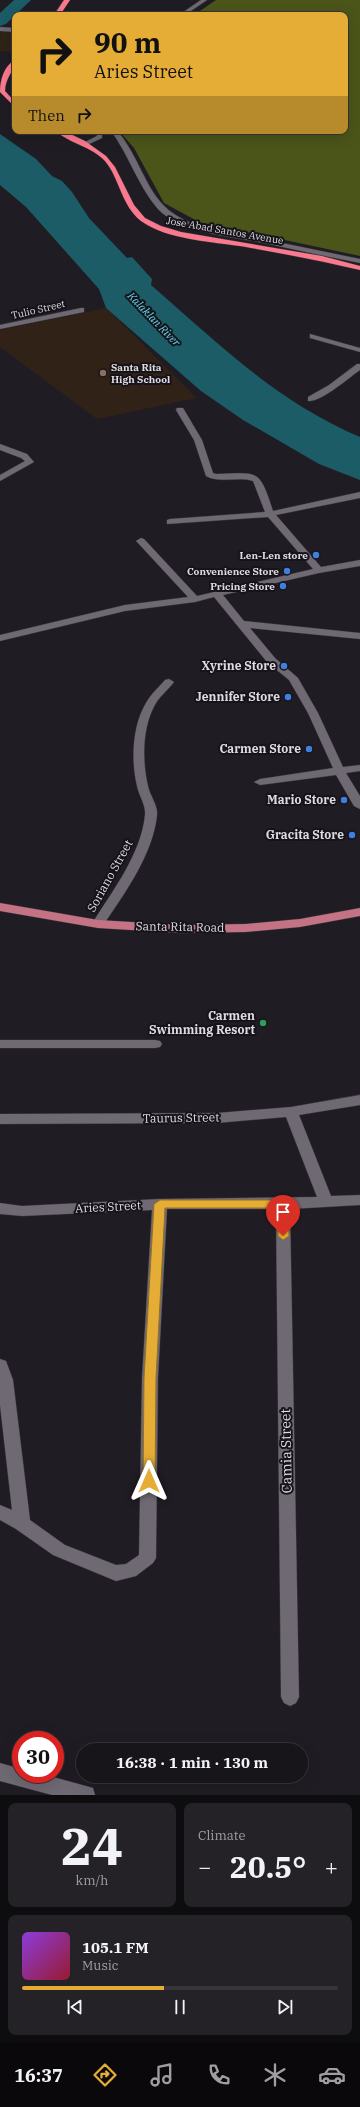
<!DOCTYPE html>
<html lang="en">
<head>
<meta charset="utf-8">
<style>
	:root { --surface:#18151a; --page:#252227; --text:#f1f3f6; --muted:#9f9fa2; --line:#363439; --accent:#e5ad36 }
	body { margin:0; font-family:"IBM Plex Serif",serif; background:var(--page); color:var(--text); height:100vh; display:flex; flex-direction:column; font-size:15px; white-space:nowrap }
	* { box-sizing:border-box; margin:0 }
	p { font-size:13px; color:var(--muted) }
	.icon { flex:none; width:22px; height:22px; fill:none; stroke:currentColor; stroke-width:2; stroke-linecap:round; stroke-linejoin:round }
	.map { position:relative; height:1795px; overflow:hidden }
	.drawer { display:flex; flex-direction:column; gap:8px; padding:8px; background:#0d0c0e; flex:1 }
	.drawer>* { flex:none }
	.hud { position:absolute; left:12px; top:12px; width:336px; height:122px; border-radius:8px; box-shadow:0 4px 16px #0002,0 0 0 1px var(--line); background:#e5ad36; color:#111; overflow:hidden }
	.speed { position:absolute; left:12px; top:1731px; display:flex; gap:8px; font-size:20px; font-weight:700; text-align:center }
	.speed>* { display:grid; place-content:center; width:52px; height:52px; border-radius:50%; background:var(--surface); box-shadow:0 4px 16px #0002,0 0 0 1px var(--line); line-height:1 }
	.speed .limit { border:6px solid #d22; background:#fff; color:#111 }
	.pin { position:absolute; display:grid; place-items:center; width:34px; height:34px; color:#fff; margin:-41px -17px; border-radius:50% 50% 50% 0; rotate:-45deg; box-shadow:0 0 4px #0007 }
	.pin .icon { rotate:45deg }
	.me { position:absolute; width:44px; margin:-22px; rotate:0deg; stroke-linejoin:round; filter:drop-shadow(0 0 3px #0008) }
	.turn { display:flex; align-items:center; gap:14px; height:84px; padding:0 16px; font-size:18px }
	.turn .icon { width:52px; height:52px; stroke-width:2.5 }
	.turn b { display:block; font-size:28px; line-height:34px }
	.then { display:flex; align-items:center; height:38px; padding:0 16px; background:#0003; gap:8px; font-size:15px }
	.big { font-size:30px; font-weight:700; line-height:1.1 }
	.drawer .tile { flex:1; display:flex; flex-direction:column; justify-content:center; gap:6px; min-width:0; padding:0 14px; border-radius:8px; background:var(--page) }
	.drawer .dial { align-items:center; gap:0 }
	.dial b { font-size:52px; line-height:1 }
	.song { display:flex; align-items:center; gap:12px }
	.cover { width:48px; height:48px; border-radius:6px; background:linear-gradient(135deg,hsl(270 70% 55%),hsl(350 70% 35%)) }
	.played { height:4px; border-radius:2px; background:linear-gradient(90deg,var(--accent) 45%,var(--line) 45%) }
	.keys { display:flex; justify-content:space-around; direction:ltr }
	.heat { display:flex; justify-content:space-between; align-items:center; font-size:22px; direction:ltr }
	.drawer .tiles { flex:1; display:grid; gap:8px; grid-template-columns:1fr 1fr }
	.tile:last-child { grid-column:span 2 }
	.trip { position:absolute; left:76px; top:1743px; width:232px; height:40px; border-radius:20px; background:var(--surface); box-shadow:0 4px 16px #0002,0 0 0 1px var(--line); font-weight:700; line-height:40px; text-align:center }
	.tab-bar { display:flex; height:64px; justify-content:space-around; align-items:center; background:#0a080a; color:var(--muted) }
	.tab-bar .icon { width:28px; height:28px }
	.tab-bar .on { color:var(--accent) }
	.tab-bar b { font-size:18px; color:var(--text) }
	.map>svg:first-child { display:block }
</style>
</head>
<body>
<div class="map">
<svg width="360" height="1795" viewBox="0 0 360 1795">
	<rect width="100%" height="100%" fill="#201c23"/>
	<path fill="#2f2315" d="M4,31l11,1v20l-15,-1v-18z"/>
	<path fill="#302216" d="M106,308l91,90 -100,21 -97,-72v-17z"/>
	<path fill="#4b5419" d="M216,0h144v256l-161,-34 -35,-19 -30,-55 -15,-17h226v-116h-151z"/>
	<path fill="#1b5c67" d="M0,134l36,25 16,17 10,5 10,11 17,26 38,40 5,-1 20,22 -1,6c68,59 125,116 209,152v43l-41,-16 -76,-44 -42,-29 -95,-83 -7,-19 -73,-82 -26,-22z"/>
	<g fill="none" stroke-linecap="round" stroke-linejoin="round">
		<path fill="#1b5c67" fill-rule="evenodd" d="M14,0h17l-25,24 -6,2v-13z"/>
		<g stroke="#39363c" stroke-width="1">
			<path id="minor" d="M201,0h6l-22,15h-6z
				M0,27l15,1v4l-15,-1z
				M96,131h6v7l-15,7h-4v-2l14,-7z
				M111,131h6l6,7c27,40 26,72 77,88l160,33v4c-32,-6 -64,-13 -96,-20 -31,-6 -84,-10 -106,-34 -20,-23 -29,-54 -47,-78z
				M81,308h3v4l-84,17v-4z
				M310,334l50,14v4l-50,-14z
				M357,364h3v6c-10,7 -40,33 -52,31v-4l21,-12z
				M177,408h6l19,32 11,33 3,1c43,-1 43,-6 57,37l87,-19v6l-84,17 45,52 39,-7v6l-41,7 -96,22 21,26 116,12v6l-110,-11 25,30 23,20 20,35 25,54 17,-2v6l-14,2 14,23v13l-6,-3 -18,-31 -76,10 -6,-3 6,-3 73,-11 -25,-55 -19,-33 -22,-18 -53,-65 -19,5 -70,9 -125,30v-6l125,-30 63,-8 -50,-54 -2,-2 5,-3 3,1 53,57 116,-27 -45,-52 -101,7v-4l3,-1 95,-7 -12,-31c-15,-5 -33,3 -47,-5l-12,-36 -18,-30z
				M0,444l27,10 7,8 -34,19v-6l25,-14 -4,-3 -21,-8z
				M169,679l5,3c-5,7 -13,13 -18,21 -14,23 -14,58 -8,83 2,10 10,19 9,29 -4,40 -33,79 -55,112h-8l-2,-3c20,-33 49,-69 53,-109 1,-10 -6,-19 -8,-29 -6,-25 -5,-60 9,-83 5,-9 13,-16 19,-23z
				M0,1040h155l5,1 2,3 -2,3 -5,1h-155z
				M360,1095v10l-61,10 32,81 29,-1v10l-70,4 9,488 -3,6 -6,3 -6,-3 -3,-6 -5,-488h-109l-9,169 -2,180 -3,5 -17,13 -20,5 -63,-26 -37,-26 -16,-9v-15l12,5 -12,-105v-46l6,2 7,19 17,140 35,25 51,20 10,-1 13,-9 3,-177 10,-168 -130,6 -22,-2v-11l22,3 138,-7 157,-2 -31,-80 -69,6 -217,1v-10l217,-1 74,-6z
				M0,1763l21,6v5h21l44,12 7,2 2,7h-43l-52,-14z"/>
		</g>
		<g stroke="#39363c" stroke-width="1">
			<path id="major" d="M0,903l98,17 83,5 65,-1 54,-5 60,-11v8l-60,11 -54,5 -65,1 -83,-5 -98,-17z"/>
		</g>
		<g stroke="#39363c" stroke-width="1">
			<path id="highway" d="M64,0h6l-10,15h-6z
				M15,60c0,10 -10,18 -10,31l10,11v5l-15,-15c0,-12 4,-26 15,-32z
				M56,131h8l21,10 21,15 9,11 19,38 11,13 16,8 20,6 141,24 38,10v4c-38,-9 -75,-16 -114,-23 -31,-5 -79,-7 -105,-26 -20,-16 -21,-42 -36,-60 -14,-15 -35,-17 -49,-30z"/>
		</g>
		<use href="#minor" fill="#6e6972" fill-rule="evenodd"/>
		<use href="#major" fill="#c37383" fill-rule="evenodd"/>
		<use href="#highway" fill="#fb798e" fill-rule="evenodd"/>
	</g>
	<path fill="#e5ad36" stroke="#957023" d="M160,1200h123l5,4 1,32 -6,4 -5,-4 -1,-28h-112l-9,170 -1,103 -1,4 -5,1 -4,-1 -2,-4 1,-103 10,-174z"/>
	<circle fill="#8d6e63" stroke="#17131a" stroke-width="1.5" cx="103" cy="373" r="4"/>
	<g fill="#3f7fe0" stroke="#17131a" stroke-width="1.5">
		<circle cx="316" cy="555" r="4"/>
		<circle cx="287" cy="571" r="4"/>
		<circle cx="283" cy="586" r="4"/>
		<circle cx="284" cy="666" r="4"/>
		<circle cx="288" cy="697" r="4"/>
		<circle cx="309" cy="749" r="4"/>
		<circle cx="344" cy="800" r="4"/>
		<circle cx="352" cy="835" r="4"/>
	</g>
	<circle fill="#2e9e5b" stroke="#17131a" stroke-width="1.5" cx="263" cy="1023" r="4"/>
	<g text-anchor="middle" stroke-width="4" stroke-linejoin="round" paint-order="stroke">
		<g font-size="10" fill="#dedce1" stroke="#17131a">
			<text transform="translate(225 230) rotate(10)" y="4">Jose Abad Santos Avenue</text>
			<text transform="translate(38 309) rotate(-13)" y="4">Tulio Street</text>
		</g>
		<g font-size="10" font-weight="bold" fill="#dedce1" stroke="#17131a" text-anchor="end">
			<text x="111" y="371" text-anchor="start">Santa Rita<tspan x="111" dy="12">High School</tspan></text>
			<text x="308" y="559">Len-Len store</text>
			<text x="279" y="575">Convenience Store</text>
			<text x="275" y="590">Pricing Store</text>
		</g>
		<g font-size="11" font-style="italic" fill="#5fd9f0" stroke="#17131a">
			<text transform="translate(154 319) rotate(46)" y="4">Kalaklan River</text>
		</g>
		<g font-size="12" font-weight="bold" fill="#dedce1" stroke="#17131a" text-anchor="end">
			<text x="276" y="670">Xyrine Store</text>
			<text x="280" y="701">Jennifer Store</text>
			<text x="301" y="753">Carmen Store</text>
			<text x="336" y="804">Mario Store</text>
			<text x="344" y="839">Gracita Store</text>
			<text x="255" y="1020">Carmen<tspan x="255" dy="14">Swimming Resort</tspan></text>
		</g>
		<g font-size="12" fill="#dedce1" stroke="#17131a">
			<text transform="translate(110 876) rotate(-61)" y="4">Soriano Street</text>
			<text transform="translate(180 927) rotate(1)" y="4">Santa Rita Road</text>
			<text transform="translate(181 1118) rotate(-1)" y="4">Taurus Street</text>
			<text transform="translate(108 1207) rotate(-3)" y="4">Aries Street</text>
		</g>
		<g font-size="14" fill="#dedce1" stroke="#17131a">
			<text transform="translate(286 1451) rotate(-91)" y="5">Camia Street</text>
		</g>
	</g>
</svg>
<div class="speed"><div class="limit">30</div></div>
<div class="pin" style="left:283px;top:1236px;background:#d93025"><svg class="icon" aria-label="arrive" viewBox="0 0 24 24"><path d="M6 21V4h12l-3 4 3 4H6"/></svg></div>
<svg class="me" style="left:149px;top:1481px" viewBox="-20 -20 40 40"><path d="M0-17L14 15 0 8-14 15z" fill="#e5ad36" stroke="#fff" stroke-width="4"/></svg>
<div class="trip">16:38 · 1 min · 130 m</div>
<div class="hud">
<div class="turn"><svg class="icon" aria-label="right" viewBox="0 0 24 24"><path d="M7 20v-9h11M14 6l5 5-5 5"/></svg><div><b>90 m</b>Aries Street</div></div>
<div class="then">Then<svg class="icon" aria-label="right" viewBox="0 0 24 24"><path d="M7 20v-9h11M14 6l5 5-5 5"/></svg></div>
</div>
</div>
<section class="drawer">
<div class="tiles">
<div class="tile dial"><b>24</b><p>km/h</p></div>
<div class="tile"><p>Climate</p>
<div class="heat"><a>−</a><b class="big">20.5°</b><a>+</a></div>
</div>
<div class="tile">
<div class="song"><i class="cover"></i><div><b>105.1 FM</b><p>Music</p></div></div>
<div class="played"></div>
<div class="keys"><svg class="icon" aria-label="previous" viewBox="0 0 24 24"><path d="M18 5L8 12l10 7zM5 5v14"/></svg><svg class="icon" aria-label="pause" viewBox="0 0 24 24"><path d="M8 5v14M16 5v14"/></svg><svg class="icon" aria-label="next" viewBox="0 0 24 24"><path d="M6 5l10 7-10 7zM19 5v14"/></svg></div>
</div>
</div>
</section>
<nav class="tab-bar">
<b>16:37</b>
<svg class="icon on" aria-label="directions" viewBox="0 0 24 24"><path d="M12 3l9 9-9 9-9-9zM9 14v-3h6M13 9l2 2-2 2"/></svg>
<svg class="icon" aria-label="music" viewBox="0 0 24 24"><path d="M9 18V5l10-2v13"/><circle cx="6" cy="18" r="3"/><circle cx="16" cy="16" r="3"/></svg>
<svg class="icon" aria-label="phone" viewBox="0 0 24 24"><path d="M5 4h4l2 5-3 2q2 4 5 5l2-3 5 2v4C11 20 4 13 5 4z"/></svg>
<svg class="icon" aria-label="climate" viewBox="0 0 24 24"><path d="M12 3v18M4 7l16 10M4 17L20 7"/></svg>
<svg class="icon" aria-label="car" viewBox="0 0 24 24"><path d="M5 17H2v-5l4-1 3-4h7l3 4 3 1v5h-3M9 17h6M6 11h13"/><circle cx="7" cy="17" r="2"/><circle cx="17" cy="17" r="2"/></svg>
</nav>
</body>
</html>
